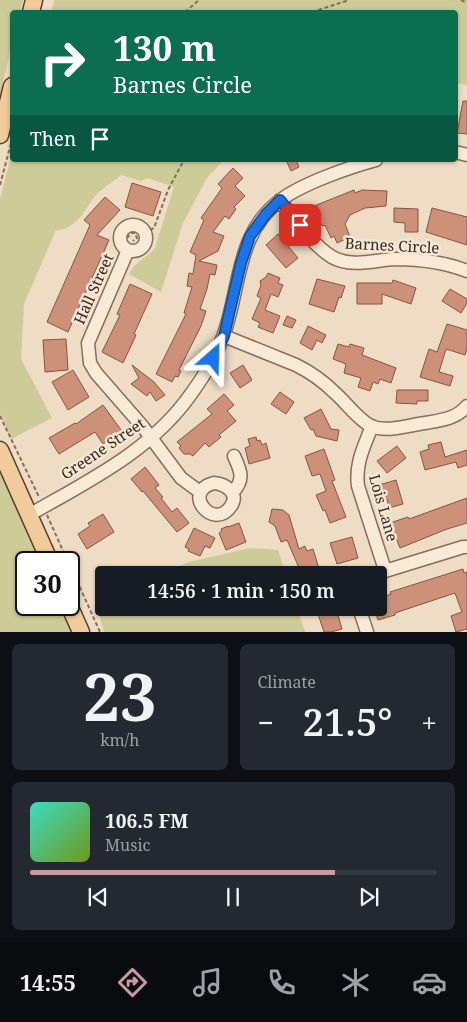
<!DOCTYPE html>
<html lang="en">
<head>
<meta charset="utf-8">
<style>
	:root { --surface:#171b24; --page:#242831; --text:#f1f3f6; --muted:#9ea1a6; --line:#363941; --accent:#c999a1 }
	body { margin:0; font-family:"Noto Serif",serif; background:var(--page); color:var(--text); height:100vh; display:flex; flex-direction:column; font-size:19px; white-space:nowrap }
	* { box-sizing:border-box; margin:0 }
	p { font-size:16px; color:var(--muted) }
	.icon { flex:none; width:28px; height:28px; fill:none; stroke:currentColor; stroke-width:2; stroke-linecap:round; stroke-linejoin:round }
	.map { position:relative; height:632px; overflow:hidden }
	.panel { display:flex; flex-direction:column; gap:12px; padding:12px; background:#0d0f14; flex:1 }
	.panel>* { flex:none }
	.top-card { position:absolute; left:10px; top:10px; width:448px; height:152px; border-radius:5px; box-shadow:0 1px 4px #0004; background:#0b6e4f; color:#fff; overflow:hidden }
	.speed { position:absolute; left:15px; top:551px; display:flex; gap:10px; font-size:25px; font-weight:700; text-align:center }
	.speed>* { display:grid; place-content:center; width:65px; height:65px; border-radius:50%; background:var(--surface); box-shadow:0 1px 4px #0004; line-height:1 }
	.speed .limit { border:2px solid #111; border-radius:8px; background:#fff; color:#111 }
	.pin { position:absolute; display:grid; place-items:center; width:42px; height:42px; color:#fff; margin:-21px; border-radius:10px; box-shadow:0 2px 8px #0006 }
	.me { position:absolute; width:55px; margin:-28px; rotate:25deg; stroke-linejoin:round; filter:drop-shadow(0 0 4px #0008) }
	.turn { display:flex; align-items:center; gap:18px; height:105px; padding:0 20px; font-size:22px }
	.turn .icon { width:65px; height:65px; stroke-width:2.5 }
	.turn b { display:block; font-size:35px; line-height:42px }
	.then { display:flex; align-items:center; height:48px; padding:0 20px; background:#0003; gap:10px; font-size:19px }
	.big { font-size:38px; font-weight:600; line-height:1.1 }
	.panel .card { flex:1; display:flex; flex-direction:column; justify-content:center; gap:8px; min-width:0; padding:0 18px; border-radius:8px; background:var(--page) }
	.panel .dial { align-items:center; gap:0 }
	.dial b { font-size:65px; line-height:1 }
	.song { display:flex; align-items:center; gap:15px }
	.cover { width:60px; height:60px; border-radius:8px; background:linear-gradient(135deg,hsl(170 70% 55%),hsl(80 70% 35%)) }
	.played { height:5px; border-radius:2px; background:linear-gradient(90deg,var(--accent) 75%,var(--line) 75%) }
	.keys { display:flex; justify-content:space-around; direction:ltr }
	.heat { display:flex; justify-content:space-between; align-items:center; font-size:28px; direction:ltr }
	.panel .tiles { flex:1; display:grid; gap:12px; grid-template-columns:1fr 1fr }
	.card:last-child { grid-column:span 2 }
	.trip { position:absolute; left:95px; top:566px; width:292px; height:50px; border-radius:5px; background:var(--surface); box-shadow:0 1px 4px #0004; font-weight:600; line-height:50px; text-align:center }
	.tab-bar { display:flex; height:80px; justify-content:space-around; align-items:center; background:#090b0e; color:var(--muted) }
	.tab-bar .icon { width:35px; height:35px }
	.tab-bar .selected { color:var(--accent) }
	.tab-bar b { font-size:22px; color:var(--text) }
	.map>svg:first-child { display:block }
</style>
</head>
<body>
<div class="map">
<svg width="467" height="632" viewBox="0 0 467 632">
	<rect width="100%" height="100%" fill="#eedcc4"/>
	<path fill="#cdcc98" d="M0,0h23l-3,12h-8v32l-12,52z
		M54,0h413v85l-12,-2v-71h-404z
		M12,152v8h212l-17,18 -24,45 -22,69 -32,-18c8,-15 16,-14 26,-26l19,-61 -27,-9 -6,3 -20,-6c-8,7 -18,13 -25,20 -11,13 -19,35 -40,35l-32,74 -3,55 31,59 -41,21 -11,-26v-214z
		M0,469l44,93h-18v43h37l13,27h-76z
		M250,548l28,2 8,25h-128l31,-13z
		M104,598v10h193l8,24h-201l-9,-31z"/>
	<path fill="#cd917a" stroke="#885340" d="M463,101h4v33l-10,-1z
		M286,160h10l3,7 -8,4z
		M233,168l10,10 -8,8 10,10 -11,11 2,2 -7,10 -4,-3 -12,16 11,4 -6,15 -19,10 18,4 -2,10 -5,-1 -3,15 -7,20 6,2 -5,15 -22,44 2,1 -3,6 -3,-1 -3,6 -16,-8 30,-60 -2,-1 8,-26 -5,-1 2,-13 4,1 3,-19 -6,-3 14,-32 -3,-2 21,-30 -4,-4z
		M132,183l29,9 -8,24 -28,-9z
		M354,190l1,3 7,-3 25,1 -1,15 -21,2 -15,7 -5,9 5,13 -13,6 -3,-7 -3,2 -6,-13 -3,1 -8,-20z
		M105,197l15,13 -23,25 12,5 -41,92 -21,-10 43,-97 -6,-5z
		M394,208l24,1v23h-13v-9l-11,-1z
		M432,208l35,9v28l-41,-13z
		M278,234l20,24 -12,10 -20,-23z
		M268,273l12,5 -2,5 5,2 -5,12 -7,-3 -6,16 15,6 -7,17 -15,-6 2,-4 -8,-4 9,-21 -4,-2 4,-11 -1,-4 6,-4z
		M317,279l28,7 -4,12 -2,-1 -5,15 -25,-8z
		M393,280l23,8 -5,16 -29,-10v10h-25v-21h35z
		M130,284l22,10 -18,40 2,1 -13,28 -21,-11 18,-37 -3,-1z
		M450,289l17,10v4l-6,10 -19,-12z
		M287,316l9,4 -4,8 -9,-3z
		M447,324l20,6v18l-2,7 -19,-6 -7,23 14,4 -3,10 -30,-9 9,-28 8,3z
		M308,326l18,9 -4,8 -5,-3 -5,10 -12,-7z
		M66,339l2,31 -23,2 -2,-32z
		M338,344l11,3 1,-3 14,4 -2,7 34,13 -5,15 -11,-4 -2,5 -5,-2 -3,9 -12,-4 3,-9 -17,-5 2,-9 -13,-5z
		M132,365l22,17 11,13 -9,6 -6,-9 -3,4 -16,-12 8,-6z
		M243,365l9,15 -12,8 -10,-15z
		M73,370l16,27 -21,13 -16,-28z
		M397,390h31v11h-11v3l-21,-1z
		M280,392l14,10 -8,12 -15,-10z
		M224,394l10,11 -7,6 9,10 -17,14 2,2 -12,10 -4,-4 -12,13 -3,-2h-6l-5,-6 2,-2 -4,-4 35,-28 -5,-5z
		M103,405l21,29 -12,9 -2,-4 -7,5 -8,-12 -36,22 -10,-16 26,-15 1,1z
		M321,409l10,20 8,1 -2,11 -21,-5 -3,-7 -2,1 -7,-12z
		M256,437l1,4 3,-1 2,5 4,-2 4,15 -21,6 -4,-16 5,-2 -2,-7z
		M441,442l4,15 22,-7v15l-9,3 -2,-6 -31,8 -5,-18 9,-3 -1,-4z
		M397,446l9,12 -19,15 -10,-12z
		M324,449l11,31 -3,1 14,36 -16,6 -5,-13 -2,1 -7,-16 10,-4 -6,-17 -8,2 -7,-20z
		M145,467l14,18 -4,3 8,9 -2,1 11,14 5,-4 12,15 -12,9 -34,-41 -1,1 -11,-13z
		M396,480l7,24 -14,4 -2,-9 -4,1 -4,-15z
		M467,498v25l-20,6 -47,19 -10,-25 18,-6 1,2z
		M272,509l11,1 6,5 10,34 6,-3 2,5 6,-2 8,26h-19l-15,-35 -6,2 -6,-16 -6,-4z
		M103,514l11,18 -27,17 -9,-15 12,-8 -2,-3z
		M239,523l7,19 -20,8 -7,-17 3,-2 -1,-2 7,-3v1z
		M194,528l21,10 -5,10 -5,-2 -5,10 -12,-5 1,-2 -4,-2z
		M352,537l6,21 -21,6 -7,-21z
		M111,566l11,9h-19z
		M463,569l1,4 3,-1v57l-11,3 -5,-16 11,-4 -7,-19 -60,20v2l-17,5 -4,-12h5v-10l12,-4 -1,-2z
		M316,608h20l6,21 -11,3h-7z"/>
	<g fill="none" stroke-linecap="round" stroke-linejoin="round">
		<g stroke="#896d5a" stroke-width="15">
			<path id="minor" d="M455,152l12,3
				M280,200c14,18 32,45 52,57 19,11 43,3 63,2 25,0 49,3 72,12
				M120 238a13 13 0 1 1 26 0a13 13 0 1 1-26 0Z
				M128,250l-40,93 2,20 6,10 47,54 38,51 19,14
				M224,336l72,29c14,7 27,16 38,27 12,10 23,27 37,34 16,7 38,-1 54,-3 17,-3 31,-4 42,-17
				M372,426c-8,21 -17,37 -14,60l27,84
				M214,483c11,1 26,10 17,23 -17,26 -51,-14 -17,-23z
				M232,493c13,-13 9,-22 2,-37
				M29,515c59,-34 122,-64 162,-121 13,-18 26,-39 33,-60 17,-49 12,-102 58,-135 22,-16 68,-32 94,-39
				M372,575l91,-28h4
				M359,608l8,24"/>
		</g>
		<g stroke="#573c2e" stroke-width="19">
			<path id="major" d="M31,12l3,-12
				M0,135l12,-49
				M0,450l50,112
				M69,605l12,27"/>
		</g>
		<path stroke="#896d5a" stroke-width="2" stroke-dasharray="4 2.5" stroke-linecap="butt" d="M461,0l6,3
			M185,12l14,-12
			M312,12l37,-12
			M0,185l11,-42
			M150,230l4,-2 14,-38 16,-30
			M120,236l8,1 3,-4h4l2,5 -4,3
			M0,416l39,81
			M47,515l21,47
			M69,563l31,69"/>
		<use href="#minor" stroke="#f9ead7" stroke-width="12"/>
		<use href="#major" stroke="#f2cb9c" stroke-width="16"/>
	</g>
	<g fill="none" stroke-linecap="round" stroke-linejoin="round">
		<g stroke="#114b97" stroke-width="12">
			<path id="route" d="M213,358l11,-22 17,-73 9,-27 16,-22 14,-14 20,25"/>
		</g>
		<use href="#route" stroke="#1a73e8" stroke-width="9"/>
	</g>
	<g text-anchor="middle" stroke-width="5" stroke-linejoin="round" paint-order="stroke">
		<g font-size="15" fill="#39281e" stroke="#f6e7d4">
			<text transform="translate(392 246) rotate(3)" y="5">Barnes Circle</text>
			<text transform="translate(94 289) rotate(-66)" y="5">Hall Street</text>
			<text transform="translate(103 449) rotate(-34)" y="5">Greene Street</text>
			<text transform="translate(383 508) rotate(74)" y="5">Lois Lane</text>
		</g>
	</g>
</svg>
<div class="speed"><div class="limit">30</div></div>
<div class="pin" style="left:300px;top:225px;background:#d93025"><svg class="icon" aria-label="arrive" viewBox="0 0 24 24"><path d="M6 21V4h12l-3 4 3 4H6"/></svg></div>
<svg class="me" style="left:213px;top:358px" viewBox="-20 -20 40 40"><path d="M0-17L14 15 0 8-14 15z" fill="#1a73e8" stroke="#fff" stroke-width="4"/></svg>
<div class="trip">14:56 · 1 min · 150 m</div>
<div class="top-card">
<div class="turn"><svg class="icon" aria-label="right" viewBox="0 0 24 24"><path d="M7 20v-9h11M14 6l5 5-5 5"/></svg><div><b>130 m</b>Barnes Circle</div></div>
<div class="then">Then<svg class="icon" aria-label="arrive" viewBox="0 0 24 24"><path d="M6 21V4h12l-3 4 3 4H6"/></svg></div>
</div>
</div>
<section class="panel">
<div class="tiles">
<div class="card dial"><b>23</b><p>km/h</p></div>
<div class="card"><p>Climate</p>
<div class="heat"><a>−</a><b class="big">21.5°</b><a>+</a></div>
</div>
<div class="card">
<div class="song"><i class="cover"></i><div><b>106.5 FM</b><p>Music</p></div></div>
<div class="played"></div>
<div class="keys"><svg class="icon" aria-label="previous" viewBox="0 0 24 24"><path d="M18 5L8 12l10 7zM5 5v14"/></svg><svg class="icon" aria-label="pause" viewBox="0 0 24 24"><path d="M8 5v14M16 5v14"/></svg><svg class="icon" aria-label="next" viewBox="0 0 24 24"><path d="M6 5l10 7-10 7zM19 5v14"/></svg></div>
</div>
</div>
</section>
<nav class="tab-bar">
<b>14:55</b>
<svg class="icon selected" aria-label="directions" viewBox="0 0 24 24"><path d="M12 3l9 9-9 9-9-9zM9 14v-3h6M13 9l2 2-2 2"/></svg>
<svg class="icon" aria-label="music" viewBox="0 0 24 24"><path d="M9 18V5l10-2v13"/><circle cx="6" cy="18" r="3"/><circle cx="16" cy="16" r="3"/></svg>
<svg class="icon" aria-label="phone" viewBox="0 0 24 24"><path d="M5 4h4l2 5-3 2q2 4 5 5l2-3 5 2v4C11 20 4 13 5 4z"/></svg>
<svg class="icon" aria-label="climate" viewBox="0 0 24 24"><path d="M12 3v18M4 7l16 10M4 17L20 7"/></svg>
<svg class="icon" aria-label="car" viewBox="0 0 24 24"><path d="M5 17H2v-5l4-1 3-4h7l3 4 3 1v5h-3M9 17h6M6 11h13"/><circle cx="7" cy="17" r="2"/><circle cx="17" cy="17" r="2"/></svg>
</nav>
</body>
</html>
